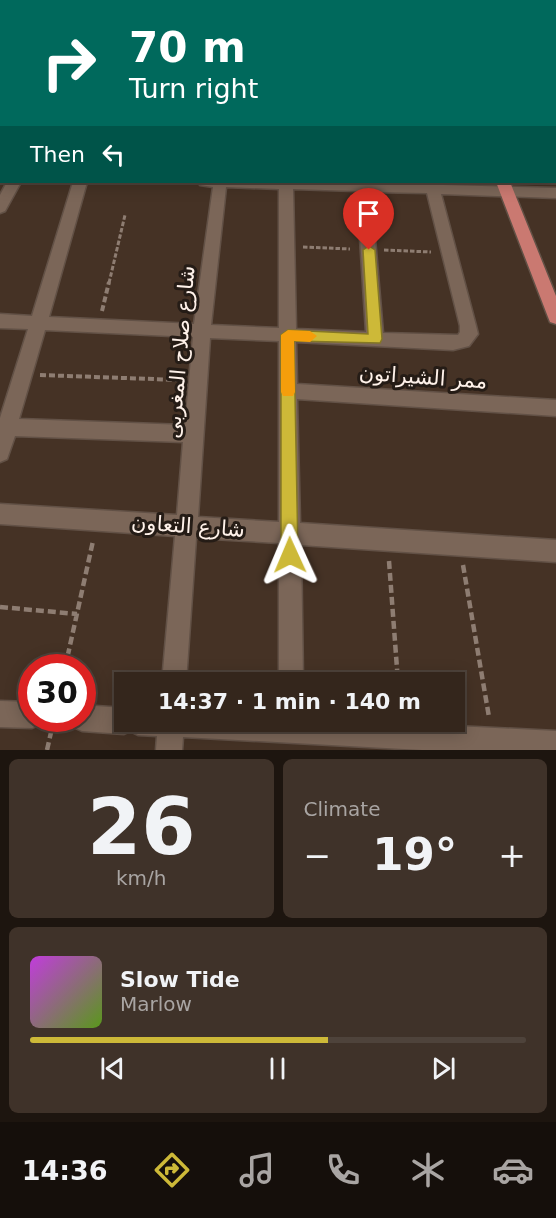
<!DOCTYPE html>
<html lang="en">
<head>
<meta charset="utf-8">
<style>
	:root { --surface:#34261c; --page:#3f3229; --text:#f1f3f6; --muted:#a9a5a3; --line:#4e433b; --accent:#cdb938 }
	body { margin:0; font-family:"DejaVu Sans","Noto Naskh Arabic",sans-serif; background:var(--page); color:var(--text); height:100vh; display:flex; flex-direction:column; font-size:22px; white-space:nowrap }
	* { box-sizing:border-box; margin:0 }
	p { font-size:20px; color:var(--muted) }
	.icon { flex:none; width:33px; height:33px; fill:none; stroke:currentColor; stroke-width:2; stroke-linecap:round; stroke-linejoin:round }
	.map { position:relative; height:750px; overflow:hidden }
	.drawer { display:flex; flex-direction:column; gap:9px; padding:9px; background:#1d150f; flex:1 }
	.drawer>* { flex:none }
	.top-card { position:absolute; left:0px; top:0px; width:556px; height:183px; box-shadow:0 3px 15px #0003,0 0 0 2px var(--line); background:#00695c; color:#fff; overflow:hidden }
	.speed { position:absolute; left:18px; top:654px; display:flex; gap:12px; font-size:30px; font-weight:700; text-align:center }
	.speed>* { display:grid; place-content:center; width:78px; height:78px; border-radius:50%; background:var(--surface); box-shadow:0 3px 15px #0003,0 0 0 2px var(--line); line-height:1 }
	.speed .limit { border:9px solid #d22; background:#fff; color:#111 }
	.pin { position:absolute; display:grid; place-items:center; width:51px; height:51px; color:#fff; margin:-62px -26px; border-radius:50% 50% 50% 0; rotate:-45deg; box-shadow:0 0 6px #0007 }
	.pin .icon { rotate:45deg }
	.me { position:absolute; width:66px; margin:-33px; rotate:359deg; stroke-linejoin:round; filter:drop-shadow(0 0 4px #0008) }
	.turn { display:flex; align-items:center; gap:21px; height:126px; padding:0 30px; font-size:27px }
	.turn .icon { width:78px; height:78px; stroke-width:2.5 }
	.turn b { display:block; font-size:42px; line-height:51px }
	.then { display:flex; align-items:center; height:57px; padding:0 30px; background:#0003; gap:12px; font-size:22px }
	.big { font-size:45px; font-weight:800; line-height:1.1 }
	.drawer .widget { flex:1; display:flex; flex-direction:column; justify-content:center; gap:9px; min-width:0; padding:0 21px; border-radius:9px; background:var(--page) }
	.drawer .dial { align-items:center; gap:0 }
	.dial b { font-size:78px; line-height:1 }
	.song { display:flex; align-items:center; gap:18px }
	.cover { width:72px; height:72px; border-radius:9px; background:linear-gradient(135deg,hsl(290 70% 55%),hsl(90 70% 35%)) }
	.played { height:6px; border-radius:3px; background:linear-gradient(90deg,var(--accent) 60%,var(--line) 60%) }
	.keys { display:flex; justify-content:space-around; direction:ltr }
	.heat { display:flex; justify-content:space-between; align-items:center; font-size:33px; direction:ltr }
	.drawer .tiles { flex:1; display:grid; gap:9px; grid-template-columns:1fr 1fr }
	.widget:last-child { grid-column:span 2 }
	.trip { position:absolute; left:114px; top:672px; width:351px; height:60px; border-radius:0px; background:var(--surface); box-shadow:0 3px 15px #0003,0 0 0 2px var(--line); font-weight:800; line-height:60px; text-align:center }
	.menu { display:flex; height:96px; justify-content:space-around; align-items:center; background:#150f0b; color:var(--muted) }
	.menu .icon { width:42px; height:42px }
	.menu .current { color:var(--accent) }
	.menu b { font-size:27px; color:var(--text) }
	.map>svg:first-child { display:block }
</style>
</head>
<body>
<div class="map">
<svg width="556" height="750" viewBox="0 0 556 750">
	<rect width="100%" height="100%" fill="#453225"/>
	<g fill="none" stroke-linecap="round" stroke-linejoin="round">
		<g stroke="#625146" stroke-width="3">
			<path id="street" d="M87,0h10l-11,2z
				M128,0h10v2h-10z
				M152,0h10l-11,2z
				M220,0h10l-11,2z
				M289,0h10l-11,2z
				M353,0h10v2h-10z
				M555,3h1v8h-1z
				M2,120v9l-2,1v-9z
				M0,164h2v8h-2z
				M7,182h14l-16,29 -5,2v-18z
				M73,182h14l-38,135 145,7 19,-137 -13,-2 -2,-3h132l226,6v10l-115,-4 35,132 2,8 -9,12 -16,4 -157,-8 1,42 259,16v16l-259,-17 3,124 256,17v22l-255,-17 2,137h-24v-139l-83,-5 -10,144h-24l13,-146 -175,-12v-20l177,11 6,-73 -168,-6 -8,23 -7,3v-44l28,-89 -28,-1v-14l32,2zM226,187l53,2v139l-68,-3zM293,189l64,2 9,141 -70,-3zM371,192l56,1 33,133v6l-2,3 -75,-2zM45,330l148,7 -8,88 -166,-6zM210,338l69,3v181l-81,-5z
				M0,701l32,1v16h11l-2,6 -9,4 -32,-1z
				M82,705l42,3v14h252l180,9v19h-134l-239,-13 -1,13h-26l1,-14 -19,-1 -8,-4 -6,3 -42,-3 -9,-4 -4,-9h13z"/>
		</g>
		<g stroke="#625146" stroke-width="3">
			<path id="primary" d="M432,0h10l1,2h-10z
				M496,182h14l46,114v28l-6,-2 -2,-5z"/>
		</g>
		<path stroke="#8e7d72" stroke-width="2" stroke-dasharray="4 1.5" stroke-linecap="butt" d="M555,121l1,3"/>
		<path stroke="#8e7d72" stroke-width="3" stroke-dasharray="4.5 2" stroke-linecap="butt" d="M303,247l47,2
			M384,250l47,2
			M109,283l16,-68"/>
		<path stroke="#8e7d72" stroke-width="4" stroke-dasharray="6 3" stroke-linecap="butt" d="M102,311l7,-29
			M40,375l140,5"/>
		<path stroke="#8e7d72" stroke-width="4.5" stroke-dasharray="8 4" stroke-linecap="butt" d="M389,561l9,121
			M463,565l26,152
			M0,607l77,7
			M65,668l28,-127
			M47,750l5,-22"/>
		<use href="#street" fill="#7b6658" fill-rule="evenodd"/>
		<use href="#primary" fill="#ca7971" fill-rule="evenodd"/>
	</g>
	<path fill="#cdb938" stroke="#857824" stroke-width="1.5" d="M369,246l6,4 7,89 -2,4 -86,-2 4,214 -2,5 -6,3 -6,-3 -3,-5v-220l7,-5 80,4 -5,-84z"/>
	<path fill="#f59e0b" d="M288,330l22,1 7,5 -7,6 -16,-1 1,51 -2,4h-10l-2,-4v-57z"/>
	<g text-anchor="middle" stroke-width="6" stroke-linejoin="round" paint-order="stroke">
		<g font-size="21" fill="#fff2ea" stroke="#251c16">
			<text transform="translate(180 352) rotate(-85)" y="7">شارع صلاح المغربى</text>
			<text transform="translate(423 377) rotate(4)" y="7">ممر الشيراتون</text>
			<text transform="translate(188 526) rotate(4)" y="7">شارع التعاون</text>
		</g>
	</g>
</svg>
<div class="speed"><div class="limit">30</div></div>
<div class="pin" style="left:369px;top:250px;background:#d93025"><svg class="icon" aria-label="arrive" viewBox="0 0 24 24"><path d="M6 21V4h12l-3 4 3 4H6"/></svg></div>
<svg class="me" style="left:290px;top:555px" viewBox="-20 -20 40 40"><path d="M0-17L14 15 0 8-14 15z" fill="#cdb938" stroke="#fff" stroke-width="4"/></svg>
<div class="trip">14:37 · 1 min · 140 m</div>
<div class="top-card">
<div class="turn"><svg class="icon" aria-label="right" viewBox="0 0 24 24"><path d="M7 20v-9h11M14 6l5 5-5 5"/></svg><div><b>70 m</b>Turn right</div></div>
<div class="then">Then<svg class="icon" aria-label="left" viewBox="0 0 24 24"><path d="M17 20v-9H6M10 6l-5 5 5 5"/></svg></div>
</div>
</div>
<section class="drawer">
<div class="tiles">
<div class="widget dial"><b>26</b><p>km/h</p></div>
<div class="widget"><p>Climate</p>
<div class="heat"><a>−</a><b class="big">19°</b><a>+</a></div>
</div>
<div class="widget">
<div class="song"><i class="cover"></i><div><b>Slow Tide</b><p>Marlow</p></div></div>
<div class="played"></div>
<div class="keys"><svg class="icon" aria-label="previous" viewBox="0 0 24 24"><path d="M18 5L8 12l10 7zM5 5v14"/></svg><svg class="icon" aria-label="pause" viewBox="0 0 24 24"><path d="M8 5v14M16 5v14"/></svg><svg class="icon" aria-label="next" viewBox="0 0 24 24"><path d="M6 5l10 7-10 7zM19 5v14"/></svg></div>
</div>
</div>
</section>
<nav class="menu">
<b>14:36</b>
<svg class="icon current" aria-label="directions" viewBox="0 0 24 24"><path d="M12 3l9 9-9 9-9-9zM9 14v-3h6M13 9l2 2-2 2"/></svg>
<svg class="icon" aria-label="music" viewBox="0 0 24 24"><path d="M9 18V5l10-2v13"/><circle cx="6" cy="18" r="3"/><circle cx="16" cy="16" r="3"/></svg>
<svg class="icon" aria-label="phone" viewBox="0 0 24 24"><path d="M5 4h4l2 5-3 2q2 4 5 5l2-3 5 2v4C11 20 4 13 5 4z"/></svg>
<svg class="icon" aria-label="climate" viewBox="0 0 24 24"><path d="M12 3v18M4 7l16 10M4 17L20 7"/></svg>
<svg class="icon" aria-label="car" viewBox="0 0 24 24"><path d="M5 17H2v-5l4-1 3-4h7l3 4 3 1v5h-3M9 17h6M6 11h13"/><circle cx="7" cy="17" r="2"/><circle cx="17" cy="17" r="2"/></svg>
</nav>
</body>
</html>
